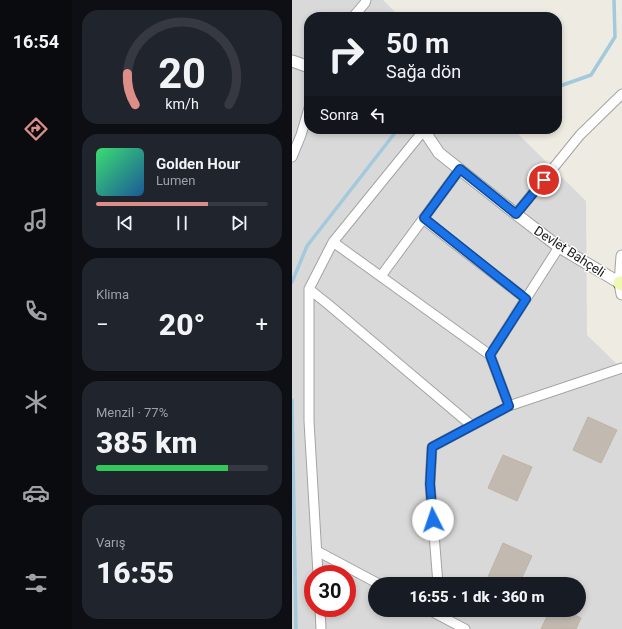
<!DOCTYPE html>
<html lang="tr">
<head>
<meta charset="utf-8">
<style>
	:root { --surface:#171b24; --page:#20242c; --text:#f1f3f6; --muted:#9ea1a6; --line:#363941; --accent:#de8e88 }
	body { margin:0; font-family:Roboto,sans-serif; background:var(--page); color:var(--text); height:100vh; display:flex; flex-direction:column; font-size:15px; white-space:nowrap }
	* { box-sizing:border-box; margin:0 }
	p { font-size:13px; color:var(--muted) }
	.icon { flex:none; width:22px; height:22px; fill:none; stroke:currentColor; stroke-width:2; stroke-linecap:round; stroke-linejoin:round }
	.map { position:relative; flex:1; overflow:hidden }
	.side { display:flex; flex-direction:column; gap:10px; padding:10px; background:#0d0f14; width:220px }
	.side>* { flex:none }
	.guide { position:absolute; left:12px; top:12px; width:258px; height:122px; border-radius:16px; box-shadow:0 2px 6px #0003; background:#171b24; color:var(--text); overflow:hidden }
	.speed { position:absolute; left:12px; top:565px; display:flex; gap:8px; font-size:20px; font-weight:700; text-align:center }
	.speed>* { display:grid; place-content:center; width:52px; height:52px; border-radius:50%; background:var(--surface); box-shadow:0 2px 6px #0003; line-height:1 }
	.speed .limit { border:6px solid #d22; background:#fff; color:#111 }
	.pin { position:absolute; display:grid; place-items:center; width:34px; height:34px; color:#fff; margin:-17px; border:2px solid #fff; border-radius:50%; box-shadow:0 1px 4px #0007 }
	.me { position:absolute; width:44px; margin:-22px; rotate:356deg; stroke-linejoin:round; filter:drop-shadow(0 0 3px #0008) }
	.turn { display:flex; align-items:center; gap:14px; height:84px; padding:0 16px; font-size:18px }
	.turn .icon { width:52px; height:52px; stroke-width:2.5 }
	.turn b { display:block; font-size:28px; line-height:34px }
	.then { display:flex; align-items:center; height:38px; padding:0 16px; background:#0003; gap:8px; font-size:15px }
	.big { font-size:30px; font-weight:800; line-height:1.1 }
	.side .card { flex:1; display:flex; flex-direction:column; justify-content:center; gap:6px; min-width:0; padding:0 14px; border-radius:16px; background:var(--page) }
	.side .dial { align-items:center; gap:0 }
	.dial svg { height:104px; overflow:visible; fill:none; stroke:var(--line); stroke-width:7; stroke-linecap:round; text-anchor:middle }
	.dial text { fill:var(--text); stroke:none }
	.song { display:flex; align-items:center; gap:12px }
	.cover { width:48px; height:48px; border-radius:6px; background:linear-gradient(135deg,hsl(140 70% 55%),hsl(210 70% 35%)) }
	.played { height:4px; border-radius:2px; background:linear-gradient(90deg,var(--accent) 65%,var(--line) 65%) }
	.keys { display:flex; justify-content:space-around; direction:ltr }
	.heat { display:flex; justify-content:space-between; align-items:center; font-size:22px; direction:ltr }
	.charge { height:6px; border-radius:3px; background:linear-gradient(90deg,#34c759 77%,var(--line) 0) }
	.trip { position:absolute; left:76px; top:577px; width:218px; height:40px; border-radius:20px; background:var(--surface); box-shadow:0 2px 6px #0003; font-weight:800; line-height:40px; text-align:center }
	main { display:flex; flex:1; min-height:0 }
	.tab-bar { display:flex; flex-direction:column; width:72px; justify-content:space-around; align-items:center; background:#090b0e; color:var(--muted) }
	.tab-bar .icon { width:28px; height:28px }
	.tab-bar .selected { color:var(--accent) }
	.tab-bar b { font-size:18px; color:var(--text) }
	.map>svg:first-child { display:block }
</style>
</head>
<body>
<main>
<nav class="tab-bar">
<b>16:54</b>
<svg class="icon selected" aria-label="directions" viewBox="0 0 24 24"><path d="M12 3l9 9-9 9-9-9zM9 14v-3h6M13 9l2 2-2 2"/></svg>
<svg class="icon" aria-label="music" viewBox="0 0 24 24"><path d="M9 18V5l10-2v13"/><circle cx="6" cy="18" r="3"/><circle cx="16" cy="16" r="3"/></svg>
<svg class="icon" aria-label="phone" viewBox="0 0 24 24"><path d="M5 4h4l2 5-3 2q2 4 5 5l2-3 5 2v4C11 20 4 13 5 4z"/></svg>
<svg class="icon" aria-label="climate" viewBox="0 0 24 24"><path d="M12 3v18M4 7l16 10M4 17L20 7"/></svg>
<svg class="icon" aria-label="car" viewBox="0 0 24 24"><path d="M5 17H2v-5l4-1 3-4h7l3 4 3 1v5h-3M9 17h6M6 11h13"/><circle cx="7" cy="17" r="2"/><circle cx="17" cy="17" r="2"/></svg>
<svg class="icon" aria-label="filters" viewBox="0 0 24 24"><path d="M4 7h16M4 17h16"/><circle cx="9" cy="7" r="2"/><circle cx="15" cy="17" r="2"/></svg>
</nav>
<section class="side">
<div class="card dial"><svg viewBox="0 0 100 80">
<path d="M14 69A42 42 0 1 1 86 69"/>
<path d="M14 69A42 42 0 0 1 8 45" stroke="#de8e88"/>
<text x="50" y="56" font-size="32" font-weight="700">20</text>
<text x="50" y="72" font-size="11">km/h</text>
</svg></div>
<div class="card">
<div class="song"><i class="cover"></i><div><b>Golden Hour</b><p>Lumen</p></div></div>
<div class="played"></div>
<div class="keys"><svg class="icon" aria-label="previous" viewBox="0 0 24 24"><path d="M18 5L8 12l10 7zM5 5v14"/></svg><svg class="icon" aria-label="pause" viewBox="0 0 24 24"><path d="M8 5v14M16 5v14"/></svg><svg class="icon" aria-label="next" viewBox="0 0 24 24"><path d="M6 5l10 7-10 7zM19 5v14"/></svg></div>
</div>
<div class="card"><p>Klima</p>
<div class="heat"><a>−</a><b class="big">20°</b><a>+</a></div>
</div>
<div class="card"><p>Menzil · 77%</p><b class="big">385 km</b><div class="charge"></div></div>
<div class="card"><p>Varış</p><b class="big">16:55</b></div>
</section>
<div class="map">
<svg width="330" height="629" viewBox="0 0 330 629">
	<rect width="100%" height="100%" fill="#eeebe2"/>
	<path fill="#dad9d9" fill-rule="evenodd" d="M0,0h91l17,17h-91v112h204l73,72 1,134 35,34v260h-330zM21,574h34v34h-34zM83,584h204v26h-204z"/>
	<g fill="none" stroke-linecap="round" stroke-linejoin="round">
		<path stroke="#a2c9dc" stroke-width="3.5" d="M265,87l34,-12 24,-38 -1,-37
			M0,282l15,-36 91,-117
			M0,400l4,229"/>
	</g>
	<path fill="#c2bab1" stroke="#bfb2a4" d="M296,417l29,13 -16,33 -28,-13z
		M211,455l29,12 -15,34 -29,-13z
		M211,543l29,13 -13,28h-15l-16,-7z
		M258,610h14l17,8 -5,11h-35z"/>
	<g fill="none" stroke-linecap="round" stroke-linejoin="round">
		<g stroke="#a3a3a3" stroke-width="11">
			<path id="minor" d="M61,17l12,-14 1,-3
				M0,157l9,-22 8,-27
				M224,214l64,-79 42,-41
				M131,219l103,80
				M41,242l157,113 19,51
				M89,276l79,-107
				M17,289l20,16 142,120
				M198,355l69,-108
				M25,551l62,33
				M26,574l-9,-153v-132l24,-47 91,-112
				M146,584l-8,-100 2,-37 77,-41 113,-38
				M28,608l1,21
				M137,610l36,19"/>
		</g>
		<g stroke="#a3a3a3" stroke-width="13">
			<path id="tertiary" d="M0,61l17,6
				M131,129l16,24 77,61 43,33 61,36 2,11
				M328,283l2,-27"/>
		</g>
		<g stroke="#5c7105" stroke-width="15">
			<path id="secondary" d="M328,283l2,1"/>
		</g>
		<use href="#minor" stroke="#fff" stroke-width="9"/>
		<use href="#tertiary" stroke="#fff" stroke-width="11"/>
		<use href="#secondary" stroke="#eff9b4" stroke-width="13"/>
	</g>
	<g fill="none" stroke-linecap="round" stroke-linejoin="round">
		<g stroke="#114b97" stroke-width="10">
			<path id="route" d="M141,520l-3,-36 2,-37 77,-41 -19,-51 36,-56 -102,-81 36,-49 56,45 28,-34"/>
		</g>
		<use href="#route" stroke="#1a73e8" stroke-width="7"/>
	</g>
	<g text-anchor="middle" stroke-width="3" stroke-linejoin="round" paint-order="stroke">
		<g font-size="13" fill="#1c1c1c" stroke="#fff">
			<text transform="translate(278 251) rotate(33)" y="5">Devlet Bahçeli</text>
		</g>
	</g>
</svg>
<div class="speed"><div class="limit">30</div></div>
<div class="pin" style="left:252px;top:180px;background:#d93025"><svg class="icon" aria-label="arrive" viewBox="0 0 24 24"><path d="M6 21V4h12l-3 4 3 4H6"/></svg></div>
<svg class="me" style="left:141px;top:520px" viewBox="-20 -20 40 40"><circle r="19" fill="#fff"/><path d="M0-13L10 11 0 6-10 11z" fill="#1a73e8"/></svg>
<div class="trip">16:55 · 1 dk · 360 m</div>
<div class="guide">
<div class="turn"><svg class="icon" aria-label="right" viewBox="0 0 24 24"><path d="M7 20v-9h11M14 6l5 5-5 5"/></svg><div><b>50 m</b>Sağa dön</div></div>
<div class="then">Sonra<svg class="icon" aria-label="left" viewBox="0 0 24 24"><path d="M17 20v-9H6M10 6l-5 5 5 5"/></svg></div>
</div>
</div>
</main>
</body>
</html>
